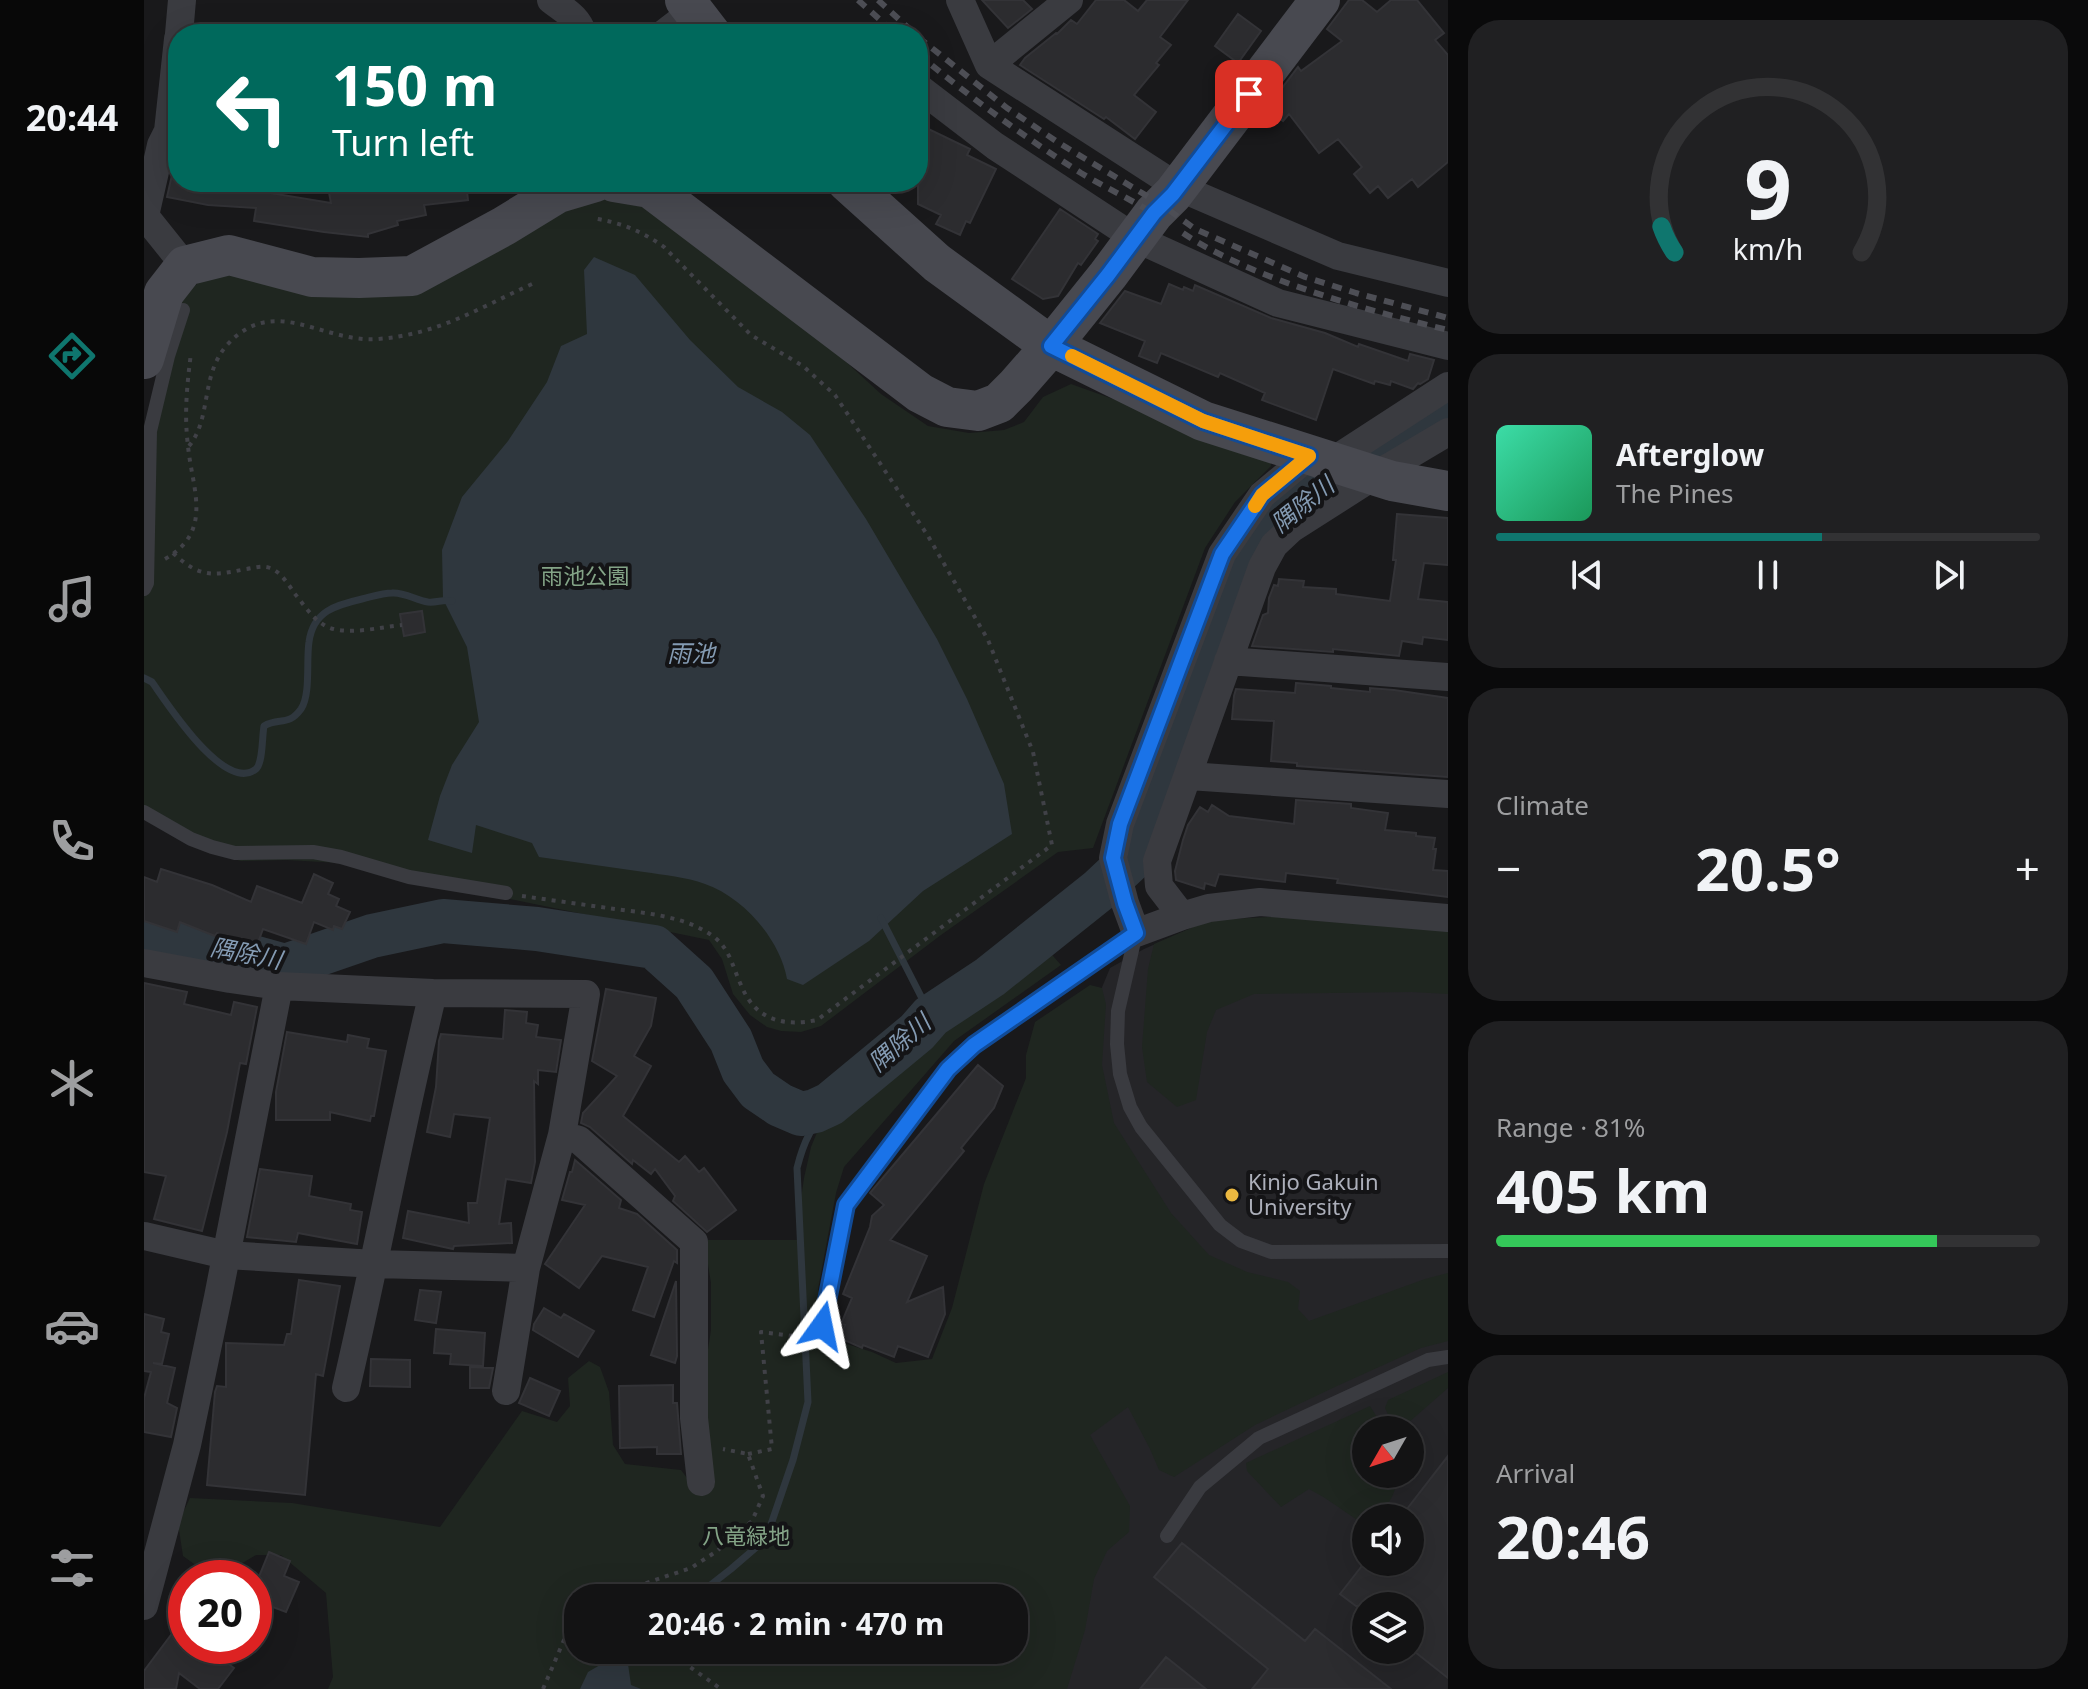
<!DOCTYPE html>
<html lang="en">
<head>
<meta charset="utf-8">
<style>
	:root { --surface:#131314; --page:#202022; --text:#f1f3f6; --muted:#9d9ea0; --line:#323234; --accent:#0f766e }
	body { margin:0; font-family:"Noto Sans","Noto Sans JP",sans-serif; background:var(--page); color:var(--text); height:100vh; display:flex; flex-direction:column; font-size:30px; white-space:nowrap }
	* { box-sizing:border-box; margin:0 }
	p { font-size:26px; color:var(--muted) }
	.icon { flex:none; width:44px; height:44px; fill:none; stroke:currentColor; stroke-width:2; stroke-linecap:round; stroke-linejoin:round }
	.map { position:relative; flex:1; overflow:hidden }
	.side { display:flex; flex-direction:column; gap:20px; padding:20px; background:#0a0a0b; width:640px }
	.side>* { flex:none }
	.banner { position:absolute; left:24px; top:24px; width:760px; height:168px; border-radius:32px; box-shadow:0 8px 32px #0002,0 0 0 2px var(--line); background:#00695c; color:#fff; overflow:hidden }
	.needle { width:52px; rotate:231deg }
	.tools { position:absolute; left:1208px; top:1416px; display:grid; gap:16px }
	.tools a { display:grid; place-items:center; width:72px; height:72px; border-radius:50%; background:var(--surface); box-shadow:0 8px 32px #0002,0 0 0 2px var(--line); font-size:40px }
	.speed { position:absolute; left:24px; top:1560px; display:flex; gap:16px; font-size:40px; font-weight:700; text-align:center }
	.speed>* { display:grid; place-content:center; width:104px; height:104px; border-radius:50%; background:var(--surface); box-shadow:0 8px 32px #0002,0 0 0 2px var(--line); line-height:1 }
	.speed .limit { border:12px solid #d22; background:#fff; color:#111 }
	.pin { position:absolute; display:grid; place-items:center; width:68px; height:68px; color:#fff; margin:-34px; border-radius:16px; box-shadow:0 4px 12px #0006 }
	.me { position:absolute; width:88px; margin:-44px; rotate:12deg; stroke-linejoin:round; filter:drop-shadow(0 0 6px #0008) }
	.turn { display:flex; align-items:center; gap:28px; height:168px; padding:0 32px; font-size:36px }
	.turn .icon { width:104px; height:104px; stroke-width:2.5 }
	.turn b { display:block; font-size:56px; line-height:68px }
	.big { font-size:60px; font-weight:700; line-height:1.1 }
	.side .card { flex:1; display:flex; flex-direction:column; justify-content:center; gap:12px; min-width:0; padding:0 28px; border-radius:32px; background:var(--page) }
	.side .dial { align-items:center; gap:0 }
	.dial svg { height:208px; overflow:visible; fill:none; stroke:var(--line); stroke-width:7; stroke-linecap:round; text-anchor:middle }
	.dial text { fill:var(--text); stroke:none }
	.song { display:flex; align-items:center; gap:24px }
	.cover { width:96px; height:96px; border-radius:12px; background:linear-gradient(135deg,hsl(160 70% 55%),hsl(150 70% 35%)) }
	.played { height:8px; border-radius:4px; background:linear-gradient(90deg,var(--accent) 60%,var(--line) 60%) }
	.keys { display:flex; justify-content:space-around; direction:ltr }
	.heat { display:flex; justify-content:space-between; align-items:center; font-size:44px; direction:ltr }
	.charge { height:12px; border-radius:6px; background:linear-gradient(90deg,#34c759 81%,var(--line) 0) }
	.trip { position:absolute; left:420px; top:1584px; width:464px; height:80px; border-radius:32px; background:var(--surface); box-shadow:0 8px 32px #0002,0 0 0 2px var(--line); font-weight:700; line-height:80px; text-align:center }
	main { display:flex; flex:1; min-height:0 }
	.tab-bar { display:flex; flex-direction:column; width:144px; justify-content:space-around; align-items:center; background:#080808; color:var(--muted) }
	.tab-bar .icon { width:56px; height:56px }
	.tab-bar .on { color:var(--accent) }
	.tab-bar b { font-size:36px; color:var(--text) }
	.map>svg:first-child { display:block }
</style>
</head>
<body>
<main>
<nav class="tab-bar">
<b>20:44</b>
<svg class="icon on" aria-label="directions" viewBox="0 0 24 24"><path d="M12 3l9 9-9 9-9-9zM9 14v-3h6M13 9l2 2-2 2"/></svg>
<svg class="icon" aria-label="music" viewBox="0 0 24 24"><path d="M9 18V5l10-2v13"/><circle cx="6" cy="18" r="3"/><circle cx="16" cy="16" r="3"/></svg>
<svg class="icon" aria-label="phone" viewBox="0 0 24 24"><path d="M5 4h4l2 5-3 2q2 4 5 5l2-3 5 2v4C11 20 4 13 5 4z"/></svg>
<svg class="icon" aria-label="climate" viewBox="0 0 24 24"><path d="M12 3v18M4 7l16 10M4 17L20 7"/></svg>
<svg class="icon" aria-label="car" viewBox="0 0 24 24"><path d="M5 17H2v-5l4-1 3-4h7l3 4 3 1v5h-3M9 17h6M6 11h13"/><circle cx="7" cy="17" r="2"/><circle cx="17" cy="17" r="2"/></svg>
<svg class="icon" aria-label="filters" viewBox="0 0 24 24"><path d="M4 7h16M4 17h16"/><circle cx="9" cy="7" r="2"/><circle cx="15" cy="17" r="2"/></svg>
</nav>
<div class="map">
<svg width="1304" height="1689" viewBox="0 0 1304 1689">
	<rect width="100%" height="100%" fill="#19191b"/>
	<path fill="#252528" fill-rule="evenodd" d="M1066,920l238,9v760h-641l207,-39v-52l-83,-196 179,-434 34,-19zM1222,1430h44v44h-44zM1222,1518h44v44h-44zM1222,1606h44v44h-44z"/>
	<path fill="#1f2620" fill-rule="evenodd" d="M480,194l158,109 99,91 47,32 41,7 35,-3 20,-8 19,-25 28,-13 126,45 73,31 1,6 -36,36 -30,46 -112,300 -35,4 -117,83 -120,91 -20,6 -20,-1 -14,-4 -17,-12 -17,-21 -11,-35 -13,-19 -199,-41 -98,-16 -72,-20 -54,-3 -45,1 -31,-8 -66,-35v-391l36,-129 23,-19 29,-7 80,22 245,-88z
		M1162,915l142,14v65l-36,-2 -158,2 -38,16 -9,22 -11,68 -19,7 -30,-25 -5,-35 6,-78 6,-25 56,-24z
		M902,948l15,17 -107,76 -110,126 -8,26 -18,96 16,51 38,12 24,11 36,-4 20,-51 32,-124 42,-106v-23l9,-33 55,-37 12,3 4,16 -4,61 12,58 57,90 38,42 38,17 41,10 12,9 -2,18 11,12 116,-42 23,-6v68l-27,7 -84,38 -82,39 -81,52 -15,-7 -9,-21 -22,-42 -38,28 40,71 -1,26 -22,19 -13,28 -9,51 -18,59h-739l5,-12 -7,-84 -45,-38h-25l-29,17 -23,-1 -21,-15 -5,-33 12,-25 102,5 148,24 82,-116 35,11 13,-16 -2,-28 21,-17 11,6 9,25 4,53 12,19 56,6 12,16 10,-105 8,-51v-47l-7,-43h93l1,-21 6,-41 7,-31 7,-17 73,-60 47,-52zM434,1598h436v52h-436z
		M1304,1372v16l-40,35 -13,6 -10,-21 3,-8z
		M1226,1406l15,24h-19v44h29c4,18 -7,30 -18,44h-11v8l-41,-28 -16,-9 -28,18 -34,-36 -1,-8z"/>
	<path fill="#2f373e" d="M450,257l41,18 55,65 48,47 44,25 28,23 56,84 71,120 30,60 37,85 8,50 -89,57 -54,50 -66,44 -16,-6c-7,-40 -44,-82 -82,-95 -19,-7 -41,-9 -61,-12 -35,-5 -70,-10 -105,-15l-7,-14 -56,-18 -4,28 -44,-13 12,-44 12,-31 27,-43 -12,-75 -24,-48 -1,-49 20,-53 46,-56 39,-59 14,-36 26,-12 -3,-64z
		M482,1650l5,35 10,4h-61l8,-17z"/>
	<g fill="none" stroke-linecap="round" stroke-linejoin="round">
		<path stroke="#2f373e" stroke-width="7" d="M0,678l8,4c15,21 73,112 104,87 7,-6 6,-33 8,-43 15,-9 24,1 37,-17 10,-15 5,-49 8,-67 4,-31 27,-37 53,-43 9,-2 20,-6 30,-6 12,-1 24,7 36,9 9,1 15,-3 24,-1
			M737,918l50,98
			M550,1598l37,-29 35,-30 27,-79 15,-58 -11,-234c7,-28 15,-42 33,-64"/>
		<path stroke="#2f373e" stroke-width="44" d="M0,938l80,11 61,17 87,-30 71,-15 94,8 117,18 40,36 37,57 12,30 15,20 22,15 21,9 14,-3 15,-7 87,-72 14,-16 59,-39 109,-87 35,-33 14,-31 52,-139 29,-88 38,-65 40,-39 141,-89"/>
	</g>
	<path fill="#2c2c2f" stroke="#333337" stroke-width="2" d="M838,0h41l9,9 -24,19z
		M952,0h28l14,11 9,-11h41l-28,37 11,8 -15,18 3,2 -25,30 22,17 -21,27 -29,-22 -2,2 -84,-54 5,-7 31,-25 1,1 14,-14 6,4z
		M1205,0h13l15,12 14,-12h26l27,33 -9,7 13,15v107l-30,25 -6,-8 -24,19 -10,-12 -8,7 -16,-19 8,-7 -24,-28 -19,14 -30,-39 -6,7 -16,-13 31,-41 3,4 41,-30 -15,-12z
		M1094,14l23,17 -23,32 -23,-17z
		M774,124l52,25 -3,6 29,14 -26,54 -4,-2 -6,14 -24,-11 5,-9 -23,-11z
		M30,166l4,1v15h76l-1,8 78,13 -4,-21h59l3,10 36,-10h41l2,18 -44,5 2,10 -29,6 1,4 -30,9v3l-44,-5 -70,-11 2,-13 -48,-3 -41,-8z
		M916,209l38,25 -3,5 3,2 -17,24 -3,-2 -20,33 -15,3 -31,-20z
		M1025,284l14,6 1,-3 9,4 2,-6 76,33 54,15 33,14 1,-3 49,17 2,-7 24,6 -6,19 -8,5 -2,-1 -5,6 -22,-8 -1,4 -15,-4 -1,3 -41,-15 -17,51 -54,-20 3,-7 -45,-20 -2,4 -57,-24 -4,10 -18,-7 6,-15 -45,-18 25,-32 36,13z
		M1253,514l51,4v47l-24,-2 -6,36 30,3v38l-25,-3 -1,7 -20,-3 -3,15 -66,-7v3l-81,-6 11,-31 5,-2 1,-15 5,-13 4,1 1,-7 25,2 -1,6 33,2v5l54,7 6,-41h-3z
		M278,611l3,21 -21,4 -4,-22z
		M1152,683l35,3v2l39,4v-4l24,2 54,8v79l-151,-11v-3l-26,-2 3,-40 -42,-2 2,-23 2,-7 59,4z
		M1152,800l55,4v4l37,5 -3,17 31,3v3l19,2 -2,11h3l-3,21 15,1v26l-111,-14 1,-4 -52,-6 -1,9 -66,-8 -4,12 -10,-3 -1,6 -28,-9 -1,-9 8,-31 5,-15 12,-18 8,5 4,-7 17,11 65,8z
		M17,869l51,16 39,17 6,-16 45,17 12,-29 19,9 -5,11 11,5 -3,7 14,6 -8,17 -8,-3 -1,4 -19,-8 -8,22 -43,-15 -7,19 -39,-15 -2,3 -35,-14 -3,10 -33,-11v-44l13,5z
		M0,983l43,9 -3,12 47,11 3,-13 23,5 -11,57 -6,-1 -13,69 -25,99 -48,-12 12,-43 -22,-4z
		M462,989l50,9 -5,28 -17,30 17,10 -28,50 56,46 6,-6 14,16 5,-4 32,42 -29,22 -34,-31 2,-5 -20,-27 -4,5 -18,-14 -1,4 -42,-37 -9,-4 2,-10 34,-37 -25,-15z
		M361,1010l22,2 -1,11 12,2 -2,12 25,3 -5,32 -18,-2v14l-4,-3 1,81 -4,21 -25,-4 -7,45 12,-1 1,20 -58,3 -1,3 -50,-11 5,-27 61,12 -1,-20h9l13,-85 -36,-4 -4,23 -23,-5 9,-45 3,-46 2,-7 62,5z
		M143,1032l60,10 1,-7 21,4 -2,9 19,3 -12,65h-3l-1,5 -40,-9v8h-54v-28z
		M834,1065l25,21 -9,22 -33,40 3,3 -74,89 37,16 -20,46 36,-15 2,27 -17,43 -30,-11 -4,11 -31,-12 -1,3 -22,-10 5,-13 -4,-1 11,-26 -9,-4 27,-67 2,-11 12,-11 -14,-12z
		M431,1160l46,40 -2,8 18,6 40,36v13l-3,-2 -20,56 -21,-7 15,-43 -46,-11 -23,32 -34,-24 40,-59 -23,-5 8,-28h2z
		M116,1169l52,7 -3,20 42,8 -1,6 12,2 -5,32 -59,-11 -2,9 -49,-5z
		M155,1280l41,6 -17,90 -7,-2 -11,121 -98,-10 8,-93 2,-6 9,1v-44l58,2 3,-11h4z
		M532,1281l1,75 -2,7 -24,-8z
		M276,1290l21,2 -5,31 -21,-3z
		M400,1308l17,10 3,-4 30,17 -16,26 -45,-27 1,-6z
		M0,1314l20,5 -3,13 8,2 -7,30 -9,-1 22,5 -8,35 10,5 -6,29 -27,-5v-34l7,-26 -7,-1z
		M292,1329l49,4 -2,33 -33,-2 1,-10 -17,-1z
		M227,1359l39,1v27l-40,-1z
		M326,1367l23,1 -4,20h-19z
		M386,1378l30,13 -11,25 -30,-13z
		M529,1385v18h4l4,51h-24v-7l-37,1 -1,-62z
		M1304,1456v222l-38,-30v-42h-54l-16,-12 25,-32h45v-44h-10z
		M1038,1543l123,98 10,-12 76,60h-139l16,-20 -114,-92z
		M125,1552l21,9 -6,15 15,6 -13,30 -32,-12v-11z
		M30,1631l12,10v5h7l8,6 4,-5 29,21 -16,21h-18l-21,-16 -3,16h-32v-18z
		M1022,1657l40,32h-66z"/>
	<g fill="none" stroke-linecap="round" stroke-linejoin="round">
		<path stroke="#404147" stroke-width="4" stroke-dasharray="4 6" stroke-linecap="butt" d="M45,446c23,-28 11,-70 38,-101 47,-52 95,-2 150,-6 60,-4 102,-31 155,-55
			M29,553c27,25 39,23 73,16 8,-1 16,-4 24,-1 11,4 18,16 25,26 9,11 17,24 29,31 18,12 57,2 78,0
			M21,559c49,-28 27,-70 23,-113 -4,-32 -1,-61 3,-93
			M378,896c28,4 57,8 86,12 34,5 77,7 106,29 16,12 19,31 27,48 14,35 42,42 76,35l235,-175 -19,-93 -45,-112 -60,-104 -93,-141 -32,-29 -52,-31 -87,-88c-22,-16 -45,-25 -72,-29
			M604,1454l24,-5 -11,-117 33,4 13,3
			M465,1598l10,-6 72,-24 26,-17 35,-30 11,-25 -15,-42 -25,-5
			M522,1650l55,39
			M399,1689l24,-56 11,-12"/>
		<path stroke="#3a3b40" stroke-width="14" d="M0,589l3,-6 3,-152 18,-75 15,-46
			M0,812l47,27 21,8 23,6 78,-1 28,5 68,20 97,16
			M992,933l-18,78 -1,33 3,30 10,33 11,20 79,98 21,16 30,11 177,-1
			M678,1326l24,-121 102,-136 26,-24 162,-112
			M1023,1536l33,-49 59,-49 169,-78 20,-3"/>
		<path stroke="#3a3b40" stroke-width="28" d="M407,0c14,11 27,17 32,34
			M816,0l29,65 189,122 160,69 110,27
			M35,34l3,-34
			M519,34l30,-23
			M34,39l-10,92 -7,14 -16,71 40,50
			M845,65l80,-65
			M774,87l77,59 140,92 143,65 170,43
			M1165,456l-47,39 -40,59 -102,270 -7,34 12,45 11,30 46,-17 27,-8 51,-6 188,16
			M1187,462l117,-76
			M1084,661l220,16
			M1045,776l259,18
			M1038,916l-23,-30 -2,-25 105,-294 12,-22 17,-16 83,-53 74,-44
			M0,963l86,16 49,7 154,7 153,1 -24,141 -36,133 -20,123
			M418,1135l17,5 115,102v176l7,64
			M0,1236l82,19 149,9 151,4
			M202,1388c31,-132 55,-264 87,-395
			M0,1606l43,-161 31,-148 61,-311"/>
		<path stroke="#484950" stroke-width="40" d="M541,0l26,34
			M470,182l36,6 270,205 27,14 31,4 21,-8 17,-17 35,-40 57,-71 46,-62 19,-19 147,-194
			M703,182l90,81 114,83 152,75 189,60 56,10
			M0,359l20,-66 21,-27 44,-11 83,22 47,1 53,-2 92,-50 54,-33 37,-11"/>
		<path stroke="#4d4e55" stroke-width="6" stroke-dasharray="10 8" stroke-linecap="butt" d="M714,0l38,34
			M734,0l37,34
			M774,37l89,71 52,35 103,62 33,24 110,48 51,16 92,25
			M774,54c52,43 106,83 163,119 25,15 51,27 75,42
			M1039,233c22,15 46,26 71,37 63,26 128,44 194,60"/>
	</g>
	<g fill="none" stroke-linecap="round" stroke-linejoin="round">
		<g stroke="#114b97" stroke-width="20">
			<path id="route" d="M678,1326l24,-121 102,-136 26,-24 162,-112 -11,-30 -12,-45 7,-34 102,-270 40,-59 47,-39 -106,-35 -152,-75 57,-71 46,-62 19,-19 76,-100"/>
		</g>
		<use href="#route" stroke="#1a73e8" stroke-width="14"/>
		<path stroke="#f59e0b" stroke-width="14" d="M928,356l131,65 106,35 -47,39 -7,11"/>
	</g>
	<circle fill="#ebb840" stroke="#141416" stroke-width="3" cx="1088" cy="1195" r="8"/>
	<g text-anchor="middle" stroke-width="8" stroke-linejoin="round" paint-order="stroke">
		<g font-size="22" fill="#84a487" stroke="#141416">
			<text x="441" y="584">雨池公園</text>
			<text x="602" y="1544">八竜緑地</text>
		</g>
		<g font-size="22" fill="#acafba" stroke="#141416" text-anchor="start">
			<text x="1104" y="1190">Kinjo Gakuin<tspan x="1104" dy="25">University</tspan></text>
		</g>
		<g font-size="24" font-style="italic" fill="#849bb3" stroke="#141416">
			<text transform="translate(1159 505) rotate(-39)" y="8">隅除川</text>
			<text x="547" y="662">雨池</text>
			<text transform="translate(102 954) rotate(11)" y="8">隅除川</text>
			<text transform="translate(756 1043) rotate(-41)" y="8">隅除川</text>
		</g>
	</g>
</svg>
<div class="tools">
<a><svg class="needle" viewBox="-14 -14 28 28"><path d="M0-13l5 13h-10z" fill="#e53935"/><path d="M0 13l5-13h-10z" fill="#9d9ea0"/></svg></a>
<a><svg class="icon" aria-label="sound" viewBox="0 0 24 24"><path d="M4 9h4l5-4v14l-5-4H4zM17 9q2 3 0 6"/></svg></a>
<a><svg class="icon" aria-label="layers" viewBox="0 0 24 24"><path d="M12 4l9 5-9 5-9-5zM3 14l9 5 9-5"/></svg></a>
</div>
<div class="speed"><div class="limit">20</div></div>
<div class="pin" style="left:1105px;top:94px;background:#d93025"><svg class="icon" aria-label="arrive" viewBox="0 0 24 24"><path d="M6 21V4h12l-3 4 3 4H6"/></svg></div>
<svg class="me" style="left:678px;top:1326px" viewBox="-20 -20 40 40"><path d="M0-17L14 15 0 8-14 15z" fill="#1a73e8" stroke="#fff" stroke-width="4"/></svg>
<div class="trip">20:46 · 2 min · 470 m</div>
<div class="banner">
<div class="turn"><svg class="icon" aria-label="left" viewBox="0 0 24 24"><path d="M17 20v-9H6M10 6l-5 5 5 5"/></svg><div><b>150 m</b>Turn left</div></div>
</div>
</div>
<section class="side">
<div class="card dial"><svg viewBox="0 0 100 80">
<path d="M14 69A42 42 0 1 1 86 69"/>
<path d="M14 69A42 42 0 0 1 9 59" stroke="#0f766e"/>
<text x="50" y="56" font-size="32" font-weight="700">9</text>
<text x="50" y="72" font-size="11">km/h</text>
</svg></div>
<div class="card">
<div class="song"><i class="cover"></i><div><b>Afterglow</b><p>The Pines</p></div></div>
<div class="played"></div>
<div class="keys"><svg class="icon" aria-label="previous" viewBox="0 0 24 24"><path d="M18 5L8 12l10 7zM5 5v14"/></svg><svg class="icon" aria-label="pause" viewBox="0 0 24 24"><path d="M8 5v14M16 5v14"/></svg><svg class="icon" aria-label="next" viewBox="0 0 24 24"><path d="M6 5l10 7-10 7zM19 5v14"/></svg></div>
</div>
<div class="card"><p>Climate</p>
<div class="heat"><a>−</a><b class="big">20.5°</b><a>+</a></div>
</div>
<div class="card"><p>Range · 81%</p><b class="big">405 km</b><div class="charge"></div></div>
<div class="card"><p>Arrival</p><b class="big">20:46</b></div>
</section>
</main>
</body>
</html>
